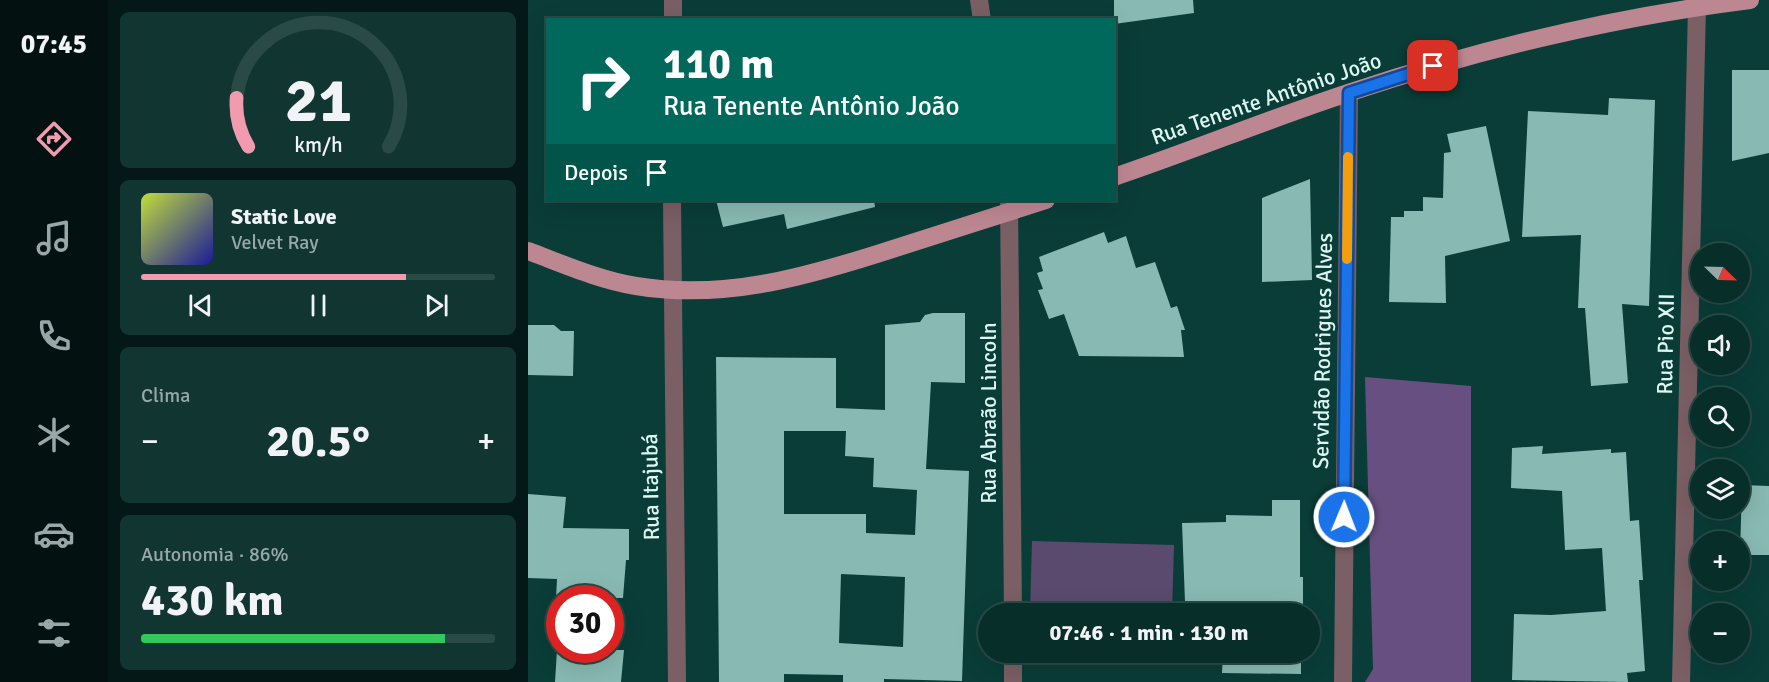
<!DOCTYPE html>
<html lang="pt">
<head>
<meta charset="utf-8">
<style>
	:root { --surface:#082e2a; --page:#113632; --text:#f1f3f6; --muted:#98a8a8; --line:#294a47; --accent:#f29aae }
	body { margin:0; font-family:Signika,sans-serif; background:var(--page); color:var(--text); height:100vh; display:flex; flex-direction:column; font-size:22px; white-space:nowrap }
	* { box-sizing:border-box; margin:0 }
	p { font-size:20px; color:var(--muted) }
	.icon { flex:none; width:33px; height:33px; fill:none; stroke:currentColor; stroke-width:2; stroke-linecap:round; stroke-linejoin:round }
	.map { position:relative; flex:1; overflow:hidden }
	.panel { display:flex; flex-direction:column; gap:12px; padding:12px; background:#041917; width:420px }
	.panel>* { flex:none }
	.banner { position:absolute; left:18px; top:18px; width:570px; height:183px; border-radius:0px; box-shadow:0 6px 24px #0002,0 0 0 2px var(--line); background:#00695c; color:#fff; overflow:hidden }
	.needle { width:39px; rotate:113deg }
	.buttons { position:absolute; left:1162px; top:243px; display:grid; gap:12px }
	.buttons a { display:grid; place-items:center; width:60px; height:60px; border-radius:50%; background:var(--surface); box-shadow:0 6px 24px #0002,0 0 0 2px var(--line); font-size:30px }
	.speed { position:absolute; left:18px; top:585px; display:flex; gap:12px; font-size:30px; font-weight:700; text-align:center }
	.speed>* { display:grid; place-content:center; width:78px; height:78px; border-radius:50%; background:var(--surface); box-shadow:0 6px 24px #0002,0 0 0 2px var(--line); line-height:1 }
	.speed .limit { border:9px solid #d22; background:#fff; color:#111 }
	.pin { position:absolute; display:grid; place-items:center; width:51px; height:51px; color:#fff; margin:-26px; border-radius:12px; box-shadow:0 3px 9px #0006 }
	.me { position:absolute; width:66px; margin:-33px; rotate:1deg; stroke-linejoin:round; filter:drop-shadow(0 0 4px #0008) }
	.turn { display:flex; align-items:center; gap:21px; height:126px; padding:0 18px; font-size:27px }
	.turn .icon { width:78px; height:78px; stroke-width:2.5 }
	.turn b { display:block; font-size:42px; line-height:51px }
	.then { display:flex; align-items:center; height:57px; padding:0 18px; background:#0003; gap:12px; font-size:22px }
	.big { font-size:45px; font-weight:700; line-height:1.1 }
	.panel .widget { flex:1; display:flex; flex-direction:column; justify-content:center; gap:9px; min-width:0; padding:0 21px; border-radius:9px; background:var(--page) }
	.panel .dial { align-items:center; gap:0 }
	.dial svg { height:156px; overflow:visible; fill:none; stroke:var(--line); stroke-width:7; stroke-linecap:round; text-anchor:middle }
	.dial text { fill:var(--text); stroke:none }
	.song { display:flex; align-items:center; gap:18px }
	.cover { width:72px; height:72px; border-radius:9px; background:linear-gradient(135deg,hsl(70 70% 55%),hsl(240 70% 35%)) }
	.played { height:6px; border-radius:3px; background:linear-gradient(90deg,var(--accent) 75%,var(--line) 75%) }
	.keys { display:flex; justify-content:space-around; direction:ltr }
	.heat { display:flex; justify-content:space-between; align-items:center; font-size:33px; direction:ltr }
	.charge { height:9px; border-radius:4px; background:linear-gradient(90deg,#34c759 86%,var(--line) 0) }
	.trip { position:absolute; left:450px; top:603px; width:342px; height:60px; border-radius:30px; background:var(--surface); box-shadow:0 6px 24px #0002,0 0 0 2px var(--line); font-weight:700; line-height:60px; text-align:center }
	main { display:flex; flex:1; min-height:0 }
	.tab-bar { display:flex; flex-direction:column; width:108px; justify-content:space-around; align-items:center; background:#031211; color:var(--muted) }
	.tab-bar .icon { width:42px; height:42px }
	.tab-bar .active { color:var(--accent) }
	.tab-bar b { font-size:27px; color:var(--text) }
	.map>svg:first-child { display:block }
</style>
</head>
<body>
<main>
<nav class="tab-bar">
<b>07:45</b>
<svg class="icon active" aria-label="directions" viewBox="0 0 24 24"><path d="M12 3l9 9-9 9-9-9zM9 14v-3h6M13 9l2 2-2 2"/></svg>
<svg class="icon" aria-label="music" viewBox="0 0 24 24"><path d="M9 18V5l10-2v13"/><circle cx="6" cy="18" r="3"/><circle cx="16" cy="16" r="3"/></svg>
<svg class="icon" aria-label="phone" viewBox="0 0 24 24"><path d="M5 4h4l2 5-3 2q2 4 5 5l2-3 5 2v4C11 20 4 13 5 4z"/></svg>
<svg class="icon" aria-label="climate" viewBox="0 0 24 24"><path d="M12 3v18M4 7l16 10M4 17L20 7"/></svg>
<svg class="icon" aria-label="car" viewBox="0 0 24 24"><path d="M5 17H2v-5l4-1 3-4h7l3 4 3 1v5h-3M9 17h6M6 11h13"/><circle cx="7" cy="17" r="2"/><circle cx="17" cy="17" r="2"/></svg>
<svg class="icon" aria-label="filters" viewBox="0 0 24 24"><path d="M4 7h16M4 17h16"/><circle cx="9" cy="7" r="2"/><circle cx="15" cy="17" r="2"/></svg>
</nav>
<section class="panel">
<div class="widget dial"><svg viewBox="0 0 100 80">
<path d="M14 69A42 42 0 1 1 86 69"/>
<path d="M14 69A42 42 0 0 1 8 44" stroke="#f29aae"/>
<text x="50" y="56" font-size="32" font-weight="700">21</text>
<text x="50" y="72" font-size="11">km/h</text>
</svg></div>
<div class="widget">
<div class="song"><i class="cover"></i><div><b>Static Love</b><p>Velvet Ray</p></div></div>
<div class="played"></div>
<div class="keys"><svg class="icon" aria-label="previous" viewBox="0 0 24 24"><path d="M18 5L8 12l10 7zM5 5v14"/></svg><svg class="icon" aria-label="pause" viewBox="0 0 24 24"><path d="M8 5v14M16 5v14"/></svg><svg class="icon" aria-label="next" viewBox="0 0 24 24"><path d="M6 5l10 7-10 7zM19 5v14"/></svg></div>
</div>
<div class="widget"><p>Clima</p>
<div class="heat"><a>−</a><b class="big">20.5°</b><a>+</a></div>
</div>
<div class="widget"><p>Autonomia · 86%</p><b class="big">430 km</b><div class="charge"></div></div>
</section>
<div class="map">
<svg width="1241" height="682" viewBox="0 0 1241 682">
	<rect width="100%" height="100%" fill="#0a3d38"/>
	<path fill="#5a4a6d" d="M504,541l142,4 -2,68h-142z"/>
	<path fill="#675081" d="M837,377l106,9v296h-106l8,-13z"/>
	<path fill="#88b9b2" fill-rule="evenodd" d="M586,0h79l1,13 -80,11z
		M1204,70h37v83l-37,8z
		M1081,98l46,2 -6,206 -27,-2 6,79 -37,3 -6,-78h-7l3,-73 -59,2 6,-126 80,4z
		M958,126l24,115 -65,15 1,47 -57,-1 2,-85h13v-6h19v-14l20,1 1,-45 7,-1 -4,-18z
		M782,179l2,101 -50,2v-84z
		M188,200h158l1,7 -88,22 -3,-15 -61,13z
		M576,232l4,11 18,-7 10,32 19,-6 16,46 6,-2 8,24h-4l3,27 -105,-1 -15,-42 -15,5 -11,-29 5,-1 -6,-16 6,-2 -4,-14z
		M405,313h32v70l-34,-1 -5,87 43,2 -7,210 -78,-2v3h-41v-7l-59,-1v8h-65l-3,-325 120,1v50l49,2v-85l35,-3 5,-7zM256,431h62l-1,25 29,2 -1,29 44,3 -2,45 -49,-2v-19h-82zM313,574l64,3 -2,70 -64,-4z
		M0,325h26l7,6h13l-1,45 -45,-1z
		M1015,446l-1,8 69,-5v4l15,-1 4,69 9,-1 4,60h-4l6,91 -18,2 1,9 -116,-2 2,-66 37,1 55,-4 -4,-63 -37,2 -3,-59 -51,-3 1,-40z
		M1214,485l27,1v69h-29z
		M0,494l38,3 -3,31 66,1v31h-3l-3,38h-67l1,-19 -29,-1z
		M744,500h28v77h3v37h-57v-12h-61l-3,-79 44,-1v-7l46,1z
		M29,650h67l-3,32h-66z
		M695,652h78v22l-79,-1z"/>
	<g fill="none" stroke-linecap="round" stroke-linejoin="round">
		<path stroke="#7a5f64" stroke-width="18" d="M451,0l3,20
			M145,20v-20
			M144,200l5,482
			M481,200l4,414
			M485,652v30
			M815,682l6,-589
			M1153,682l16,-675"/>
		<path stroke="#bd8792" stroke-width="18" d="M586,177c80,-27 157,-59 237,-85 130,-43 263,-75 399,-92
			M0,251c35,13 71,29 108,35 91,15 177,-11 263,-39 49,-16 98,-31 147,-47"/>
	</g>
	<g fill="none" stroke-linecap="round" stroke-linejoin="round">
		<g stroke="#114b97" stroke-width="15">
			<path id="route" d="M816,517l5,-424 84,-27"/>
		</g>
		<use href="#route" stroke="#1a73e8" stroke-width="10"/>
		<path stroke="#f59e0b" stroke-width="10" d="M819,259l1,-102"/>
	</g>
	<g text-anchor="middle" stroke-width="6" stroke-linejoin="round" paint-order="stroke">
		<g font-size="22" fill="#ddf6f2" stroke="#0a3d38">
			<text transform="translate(738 98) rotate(-19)" y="8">Rua Tenente Antônio João</text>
			<text transform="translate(1137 344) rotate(-89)" y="8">Rua Pio XII</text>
			<text transform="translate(794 351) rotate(-89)" y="8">Servidão Rodrigues Alves</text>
			<text transform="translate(460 413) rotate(-90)" y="8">Rua Abraão Lincoln</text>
			<text transform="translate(122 487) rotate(-91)" y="8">Rua Itajubá</text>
		</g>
	</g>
</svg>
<div class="buttons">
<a><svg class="needle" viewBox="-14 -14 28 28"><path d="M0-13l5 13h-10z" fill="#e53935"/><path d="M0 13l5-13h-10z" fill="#98a8a8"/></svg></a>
<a><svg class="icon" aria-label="sound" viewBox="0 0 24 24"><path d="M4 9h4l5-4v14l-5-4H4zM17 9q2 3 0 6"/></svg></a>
<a><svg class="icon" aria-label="search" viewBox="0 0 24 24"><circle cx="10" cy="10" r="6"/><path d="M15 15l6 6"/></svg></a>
<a><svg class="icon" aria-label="layers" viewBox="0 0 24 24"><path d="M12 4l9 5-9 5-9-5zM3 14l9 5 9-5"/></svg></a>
<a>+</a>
<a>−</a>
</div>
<div class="speed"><div class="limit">30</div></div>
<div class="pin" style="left:905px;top:66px;background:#d93025"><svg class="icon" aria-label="arrive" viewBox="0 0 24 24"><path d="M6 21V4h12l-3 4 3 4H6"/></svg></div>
<svg class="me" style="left:816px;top:517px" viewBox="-20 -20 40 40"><circle r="17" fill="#1a73e8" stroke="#fff" stroke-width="3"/><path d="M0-11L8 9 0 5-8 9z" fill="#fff"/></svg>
<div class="trip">07:46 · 1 min · 130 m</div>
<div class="banner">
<div class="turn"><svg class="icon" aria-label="right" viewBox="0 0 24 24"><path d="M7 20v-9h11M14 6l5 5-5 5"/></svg><div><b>110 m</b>Rua Tenente Antônio João</div></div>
<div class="then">Depois<svg class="icon" aria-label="arrive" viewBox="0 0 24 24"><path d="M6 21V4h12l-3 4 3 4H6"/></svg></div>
</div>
</div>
</main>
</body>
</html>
